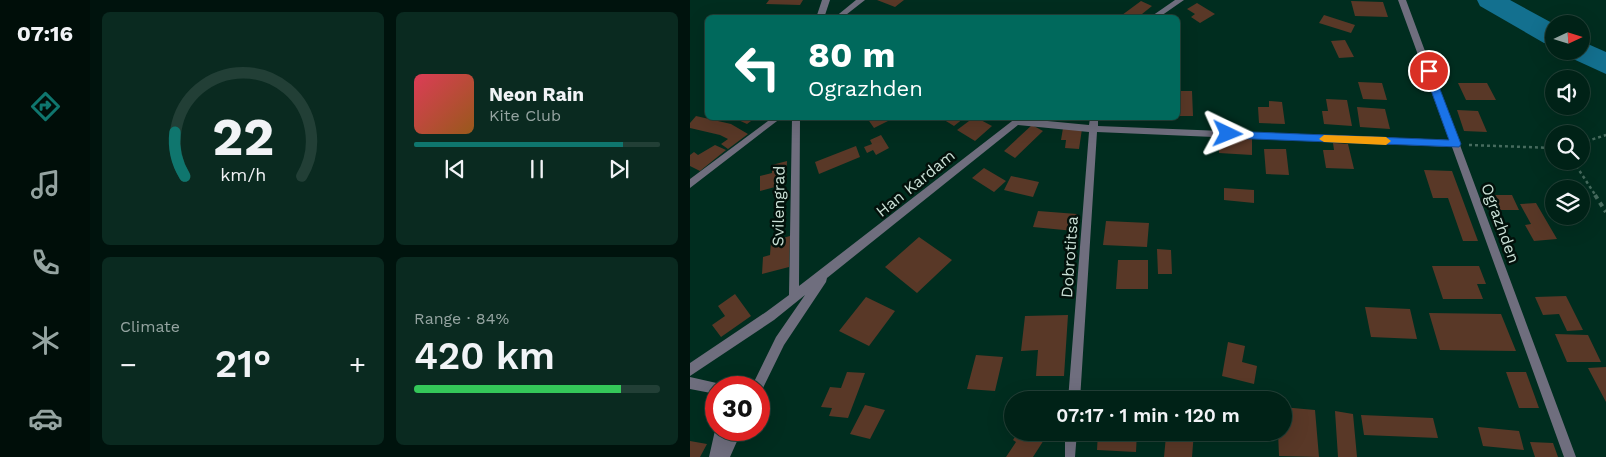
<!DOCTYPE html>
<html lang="en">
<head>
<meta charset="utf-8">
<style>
	:root { --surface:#002217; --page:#0a2a20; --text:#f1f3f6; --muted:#95a4a1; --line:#223f36; --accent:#0f766e }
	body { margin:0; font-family:"Work Sans",sans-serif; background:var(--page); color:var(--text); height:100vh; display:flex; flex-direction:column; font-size:19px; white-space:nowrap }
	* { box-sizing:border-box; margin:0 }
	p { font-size:16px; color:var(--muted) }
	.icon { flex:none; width:28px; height:28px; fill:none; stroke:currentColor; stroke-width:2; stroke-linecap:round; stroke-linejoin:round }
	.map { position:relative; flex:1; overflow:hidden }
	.drawer { display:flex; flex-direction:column; gap:12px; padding:12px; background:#00130d; width:600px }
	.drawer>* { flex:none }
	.guide { position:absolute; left:15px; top:15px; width:475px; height:105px; border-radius:8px; box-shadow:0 5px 20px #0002,0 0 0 1px var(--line); background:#00695c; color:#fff; overflow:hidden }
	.needle { width:32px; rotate:86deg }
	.fabs { position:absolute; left:855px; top:15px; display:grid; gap:10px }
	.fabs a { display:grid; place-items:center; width:45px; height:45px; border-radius:50%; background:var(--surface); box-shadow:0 5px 20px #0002,0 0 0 1px var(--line); font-size:25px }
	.speed { position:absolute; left:15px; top:376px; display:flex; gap:10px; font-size:25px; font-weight:700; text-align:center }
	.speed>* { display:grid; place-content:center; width:65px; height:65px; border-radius:50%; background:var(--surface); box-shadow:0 5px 20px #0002,0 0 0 1px var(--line); line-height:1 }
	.speed .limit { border:8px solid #d22; background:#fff; color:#111 }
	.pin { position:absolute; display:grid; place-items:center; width:42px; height:42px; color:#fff; margin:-21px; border:2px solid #fff; border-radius:50%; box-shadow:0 1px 5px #0007 }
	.me { position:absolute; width:55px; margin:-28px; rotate:92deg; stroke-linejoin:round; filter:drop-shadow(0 0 4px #0008) }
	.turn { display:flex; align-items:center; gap:18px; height:105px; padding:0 20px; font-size:22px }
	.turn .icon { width:65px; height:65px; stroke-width:2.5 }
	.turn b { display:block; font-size:35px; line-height:42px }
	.big { font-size:38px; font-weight:600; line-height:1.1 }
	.drawer .widget { flex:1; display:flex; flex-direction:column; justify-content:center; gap:8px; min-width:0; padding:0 18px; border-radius:8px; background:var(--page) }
	.drawer .dial { align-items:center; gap:0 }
	.dial svg { height:130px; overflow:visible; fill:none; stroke:var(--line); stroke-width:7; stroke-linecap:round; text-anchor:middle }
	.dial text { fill:var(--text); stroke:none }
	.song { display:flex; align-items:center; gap:15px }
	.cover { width:60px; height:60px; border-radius:8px; background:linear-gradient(135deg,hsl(350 70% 55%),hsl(30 70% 35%)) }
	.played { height:5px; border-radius:2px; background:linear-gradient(90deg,var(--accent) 85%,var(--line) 85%) }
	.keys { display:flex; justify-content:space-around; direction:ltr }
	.heat { display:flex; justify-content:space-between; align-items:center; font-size:28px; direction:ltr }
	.charge { height:8px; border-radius:4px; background:linear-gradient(90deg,#34c759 84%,var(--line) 0) }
	.drawer .tiles { flex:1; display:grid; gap:12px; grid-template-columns:repeat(2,1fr) }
	.trip { position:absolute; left:314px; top:391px; width:288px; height:50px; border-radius:25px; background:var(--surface); box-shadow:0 5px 20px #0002,0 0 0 1px var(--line); font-weight:600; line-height:50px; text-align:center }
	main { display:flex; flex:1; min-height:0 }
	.menu { display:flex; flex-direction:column; width:90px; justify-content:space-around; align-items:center; background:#000e09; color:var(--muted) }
	.menu .icon { width:35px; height:35px }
	.menu .active { color:var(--accent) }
	.menu b { font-size:22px; color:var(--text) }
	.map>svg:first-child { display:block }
</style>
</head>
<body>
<main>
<nav class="menu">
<b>07:16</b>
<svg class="icon active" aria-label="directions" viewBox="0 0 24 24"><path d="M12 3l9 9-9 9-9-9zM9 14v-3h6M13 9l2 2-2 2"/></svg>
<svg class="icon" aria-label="music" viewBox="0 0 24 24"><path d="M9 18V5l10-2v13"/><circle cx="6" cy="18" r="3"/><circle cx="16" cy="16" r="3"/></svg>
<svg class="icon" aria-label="phone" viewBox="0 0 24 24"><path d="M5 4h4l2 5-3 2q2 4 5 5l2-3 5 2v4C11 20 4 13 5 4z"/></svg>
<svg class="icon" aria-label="climate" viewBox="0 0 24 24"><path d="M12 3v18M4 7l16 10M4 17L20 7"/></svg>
<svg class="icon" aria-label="car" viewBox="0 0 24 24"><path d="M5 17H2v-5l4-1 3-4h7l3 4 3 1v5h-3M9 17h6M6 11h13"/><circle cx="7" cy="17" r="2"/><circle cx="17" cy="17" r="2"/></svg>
</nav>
<section class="drawer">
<div class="tiles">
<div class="widget dial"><svg viewBox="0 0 100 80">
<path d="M14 69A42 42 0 1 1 86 69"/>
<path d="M14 69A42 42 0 0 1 8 42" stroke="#0f766e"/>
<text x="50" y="56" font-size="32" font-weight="700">22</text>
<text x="50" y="72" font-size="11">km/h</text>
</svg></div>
<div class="widget">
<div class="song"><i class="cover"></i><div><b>Neon Rain</b><p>Kite Club</p></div></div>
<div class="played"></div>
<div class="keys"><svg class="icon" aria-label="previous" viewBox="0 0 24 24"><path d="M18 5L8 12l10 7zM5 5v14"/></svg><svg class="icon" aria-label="pause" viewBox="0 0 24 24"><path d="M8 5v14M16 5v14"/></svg><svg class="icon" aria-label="next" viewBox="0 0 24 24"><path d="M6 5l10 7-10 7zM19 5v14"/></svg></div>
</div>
<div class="widget"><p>Climate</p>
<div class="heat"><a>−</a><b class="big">21°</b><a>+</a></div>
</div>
<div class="widget"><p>Range · 84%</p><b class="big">420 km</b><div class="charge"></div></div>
</div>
</section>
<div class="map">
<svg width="916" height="457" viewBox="0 0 916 457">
	<rect width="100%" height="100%" fill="#002d1f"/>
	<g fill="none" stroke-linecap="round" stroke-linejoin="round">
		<path fill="#13708f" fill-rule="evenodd" d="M787,0h33l44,24v21l-10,-2 -64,-37z
			M891,41l25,11v22l-35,-16 -4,-7h14z"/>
	</g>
	<path fill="#593827" d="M79,0h34l-3,5 -34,-1z
		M187,0h27l-9,7z
		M451,1l11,5 -15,12 -15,-3z
		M661,1l32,1 5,15 -33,-1z
		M507,3l18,11 -15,9 -9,-6 4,-3 -8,-5z
		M634,15l31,10 -4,8 -32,-10z
		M655,40l9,17 -15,1 -8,-17z
		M668,82l24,1 5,17 -24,-1z
		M768,83h29l9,17h-30z
		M489,91h13l1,25h-15z
		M636,99l21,1 5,26 -28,-2 -2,-13h6z
		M579,101l13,1 3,22 -26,-1 -1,-16h11z
		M667,107l28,2 5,20 -30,-2z
		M767,110l21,1 9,21 -23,-1z
		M6,116l35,8 17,10 -20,15 -7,-5 7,-5 -8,-4 -30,-7v-5z
		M44,118h21l-8,6z
		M177,118h19l2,3 -14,7z
		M251,118h23l-10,8z
		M283,118h4l15,8 -17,15 -18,-11z
		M342,125l11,6 -28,27 -11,-7z
		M373,128l19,1 -3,20 -14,-1 1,-8h-5z
		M191,135l8,13 -13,7 -3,-5 -6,3 -3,-6 8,-3 -2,-4z
		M529,137l33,2v16l-33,-2z
		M643,143l15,1 6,25 -28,-1 -3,-18h11z
		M25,145l11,5 -26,21 -10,-5v-11l4,-3 4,3z
		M166,146l4,11 -41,17 -4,-12z
		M574,149h22l3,26 -23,-1z
		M97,161l-1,23 -26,7v-15l12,-3v-8z
		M294,168l22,13 -12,11 -22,-14z
		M734,170l28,1 26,70h-15l-15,-43h-15z
		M321,176l28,6 -6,15 -29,-7z
		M534,188l30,2v13l-30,-3z
		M799,195h23l7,15h-24z
		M846,203l21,36 -23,2 -9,-16 6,-1 -11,-20z
		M348,211l39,3 -3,17 -41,-4z
		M416,221l43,2 -2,24 -44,-2z
		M100,236l-1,31 -27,7 1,-17 7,-2 1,-14z
		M229,237l33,23 -35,33 -32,-26z
		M467,249l14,1 1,24h-14z
		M428,260h30v29h-32z
		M742,266h47l7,18h-9l6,15h-40z
		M45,294l16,22 -30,21 -9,-12 13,-9 -7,-10z
		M876,296l17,34 -16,1 -8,-17 -16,1 -8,-18z
		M176,297l29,14 -26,35 -30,-15z
		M675,307l45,2 7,30 -46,-2z
		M739,313l72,1 15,37 -76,-1z
		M378,315l-4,61h-28l2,-26 -17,1 4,-35z
		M865,334l33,1 13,27h-34z
		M538,342l17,4 -3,16 15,4 -3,18 -32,-8z
		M286,355l27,2 -8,34 -28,-2z
		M916,367v35l-18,-34z
		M157,372l18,1 -17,45 -19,-2 3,-8 -11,-1 9,-20 11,1z
		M816,372h20l13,36h-20z
		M175,405l20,5 -15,29 -20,-5z
		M592,407l33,3 4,47 -40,-1 -1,-24h4z
		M645,411l18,3 4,43h-19z
		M671,415l72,3 5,20 -74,-3z
		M788,427l41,4 5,19 -41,-4z
		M328,432h31l-16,25h-27l10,-15 -3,-2z
		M408,432h39l-1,20 -39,-2z
		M482,432h22l-2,25h-28l2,-21 6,1z
		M0,441l17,3 -7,13h-10z
		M840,442l23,1 5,14h-23z"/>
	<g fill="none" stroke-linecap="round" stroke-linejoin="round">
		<path stroke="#466b5e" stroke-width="2.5" stroke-dasharray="3 3" stroke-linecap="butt" d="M891,143l25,-8
			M779,145l85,3
			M883,161l23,35"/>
		<path stroke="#466b5e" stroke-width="4" stroke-dasharray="4.5 4.5" stroke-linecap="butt" d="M905,195l11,17"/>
		<path fill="#6f6e7e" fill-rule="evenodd" d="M132,0h8l-6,18h-8z
			M166,0h9l-23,18h-8z
			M485,0h9l-26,18h-9z
			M708,0h8l170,457h-12l-112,-310 -355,-15 -17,268h-12l21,-268 -71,-7 -191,153 -1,4 -42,63 -23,47 -2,1v-5h-8l2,-4 23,-47 29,-42 -31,25 -84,56v-13l76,-51 23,-17 3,-177h8l-1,168 217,-168 73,7 1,-7h8v8l351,14z
			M82,118h9l-91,70v-9z
			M0,377l31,7 2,4h-7v6l-26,-5z
			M26,426v4h11l-1,8 3,-8h13l-12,27h-21z
			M375,432h12l-2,25h-10z"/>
	</g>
	<path fill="#1a73e8" stroke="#114b97" d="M739,67l4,4 28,73 -2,3 -231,-9 -5,-4 5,-3 221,9 -25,-69z"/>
	<path fill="#f59e0b" d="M634,135l62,2 5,4 -5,4 -62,-3 -5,-3z"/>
	<g text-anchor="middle" stroke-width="5" stroke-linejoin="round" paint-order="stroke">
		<g font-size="16" fill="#cae0d6" stroke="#02110b">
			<text transform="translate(225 183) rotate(-39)" y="6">Han Kardam</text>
			<text transform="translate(88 206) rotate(-89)" y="6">Svilengrad</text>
			<text transform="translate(811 223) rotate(70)" y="6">Ograzhden</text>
			<text transform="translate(379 257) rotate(-86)" y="6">Dobrotitsa</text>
		</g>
	</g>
</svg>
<div class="fabs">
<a><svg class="needle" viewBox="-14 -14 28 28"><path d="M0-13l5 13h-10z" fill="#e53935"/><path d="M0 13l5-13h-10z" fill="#95a4a1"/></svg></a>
<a><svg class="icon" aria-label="sound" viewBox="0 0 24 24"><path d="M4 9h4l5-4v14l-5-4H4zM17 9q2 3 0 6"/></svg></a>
<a><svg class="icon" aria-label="search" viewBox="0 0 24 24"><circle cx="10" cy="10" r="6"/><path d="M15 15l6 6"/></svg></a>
<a><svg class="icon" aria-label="layers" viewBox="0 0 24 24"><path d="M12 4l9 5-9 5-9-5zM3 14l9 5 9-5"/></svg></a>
</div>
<div class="speed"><div class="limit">30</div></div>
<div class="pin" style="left:739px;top:71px;background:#d93025"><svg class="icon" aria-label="arrive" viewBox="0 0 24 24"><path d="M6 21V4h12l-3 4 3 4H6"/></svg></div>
<svg class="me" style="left:538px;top:134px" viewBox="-20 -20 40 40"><path d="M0-17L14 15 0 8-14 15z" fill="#1a73e8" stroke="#fff" stroke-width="4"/></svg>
<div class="trip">07:17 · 1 min · 120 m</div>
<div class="guide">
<div class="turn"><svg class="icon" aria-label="left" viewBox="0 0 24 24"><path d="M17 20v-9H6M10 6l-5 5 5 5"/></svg><div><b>80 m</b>Ograzhden</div></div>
</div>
</div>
</main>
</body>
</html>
